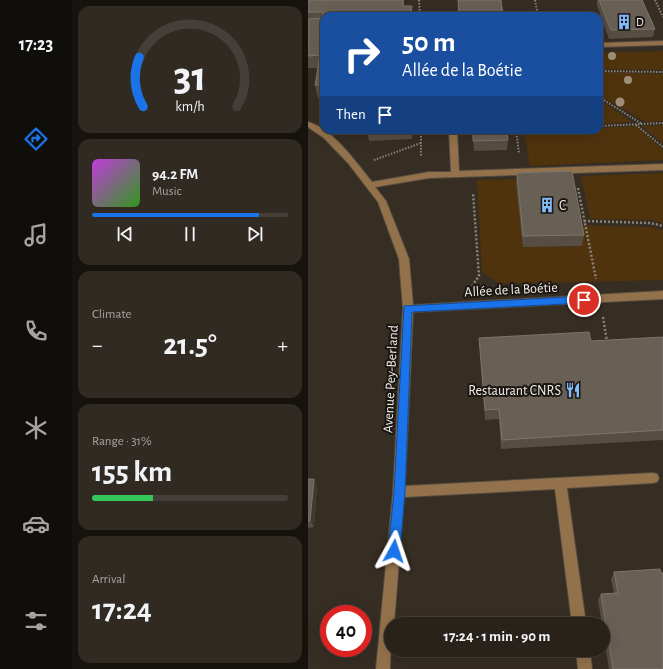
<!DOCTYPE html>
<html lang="en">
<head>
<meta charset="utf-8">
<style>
	:root { --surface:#28221a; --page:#302a23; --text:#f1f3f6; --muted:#a5a4a2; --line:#443f39; --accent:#1a73e8 }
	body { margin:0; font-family:"Alegreya Sans",sans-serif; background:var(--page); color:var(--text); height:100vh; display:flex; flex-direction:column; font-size:15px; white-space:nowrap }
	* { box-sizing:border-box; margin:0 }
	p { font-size:13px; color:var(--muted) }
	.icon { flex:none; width:22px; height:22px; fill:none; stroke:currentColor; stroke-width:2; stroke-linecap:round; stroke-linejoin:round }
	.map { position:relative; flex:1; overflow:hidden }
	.details { display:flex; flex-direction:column; gap:6px; padding:6px; background:#16130e; width:236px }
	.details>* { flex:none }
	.hud { position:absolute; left:12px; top:12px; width:283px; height:122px; border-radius:12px; box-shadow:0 4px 16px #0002,0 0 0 1px var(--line); background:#1a4fa0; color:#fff; overflow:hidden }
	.speed { position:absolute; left:12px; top:605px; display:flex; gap:8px; font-size:20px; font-weight:700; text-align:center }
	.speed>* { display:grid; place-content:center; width:52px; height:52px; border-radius:50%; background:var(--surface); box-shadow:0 4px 16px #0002,0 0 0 1px var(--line); line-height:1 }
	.speed .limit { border:6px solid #d22; background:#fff; color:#111 }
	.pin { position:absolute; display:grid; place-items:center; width:34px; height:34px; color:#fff; margin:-17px; border:2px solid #fff; border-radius:50%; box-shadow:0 1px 4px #0007 }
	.me { position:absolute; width:44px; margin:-22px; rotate:5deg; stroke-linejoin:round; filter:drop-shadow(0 0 3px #0008) }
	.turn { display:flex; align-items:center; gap:14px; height:84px; padding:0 16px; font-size:18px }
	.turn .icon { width:52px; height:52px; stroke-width:2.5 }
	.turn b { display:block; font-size:28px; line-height:34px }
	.then { display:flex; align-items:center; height:38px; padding:0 16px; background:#0003; gap:8px; font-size:15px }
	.big { font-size:30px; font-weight:700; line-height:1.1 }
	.details .widget { flex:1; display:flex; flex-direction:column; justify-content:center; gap:6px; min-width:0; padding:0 14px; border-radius:12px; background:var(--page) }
	.details .dial { align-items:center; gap:0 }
	.dial svg { height:104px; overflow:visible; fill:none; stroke:var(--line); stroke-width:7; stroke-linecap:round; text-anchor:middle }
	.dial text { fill:var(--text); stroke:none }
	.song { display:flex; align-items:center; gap:12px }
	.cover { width:48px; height:48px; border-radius:6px; background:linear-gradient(135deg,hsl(290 70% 55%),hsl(110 70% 35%)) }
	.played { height:4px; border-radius:2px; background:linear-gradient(90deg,var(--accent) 85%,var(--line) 85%) }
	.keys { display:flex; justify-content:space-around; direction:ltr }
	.heat { display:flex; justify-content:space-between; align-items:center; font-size:22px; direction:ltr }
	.charge { height:6px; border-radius:3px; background:linear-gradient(90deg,#34c759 31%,var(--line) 0) }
	.trip { position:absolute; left:76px; top:617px; width:226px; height:40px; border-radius:20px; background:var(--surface); box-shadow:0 4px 16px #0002,0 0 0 1px var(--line); font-weight:700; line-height:40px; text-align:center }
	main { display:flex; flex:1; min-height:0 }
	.tab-bar { display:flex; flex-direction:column; width:72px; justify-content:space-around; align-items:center; background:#100e0a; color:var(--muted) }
	.tab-bar .icon { width:28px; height:28px }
	.tab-bar .selected { color:var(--accent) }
	.tab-bar b { font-size:18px; color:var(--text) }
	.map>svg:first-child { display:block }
</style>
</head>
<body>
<main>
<nav class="tab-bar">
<b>17:23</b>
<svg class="icon selected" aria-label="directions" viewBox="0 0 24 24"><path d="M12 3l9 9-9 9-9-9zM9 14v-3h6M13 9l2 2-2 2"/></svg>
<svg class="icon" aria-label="music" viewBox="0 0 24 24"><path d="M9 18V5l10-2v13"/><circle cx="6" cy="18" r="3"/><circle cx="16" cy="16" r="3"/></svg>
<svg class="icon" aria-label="phone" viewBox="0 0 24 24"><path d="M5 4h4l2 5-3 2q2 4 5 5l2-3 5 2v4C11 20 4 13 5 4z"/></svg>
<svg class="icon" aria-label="climate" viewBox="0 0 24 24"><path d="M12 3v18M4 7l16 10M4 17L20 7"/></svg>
<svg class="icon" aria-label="car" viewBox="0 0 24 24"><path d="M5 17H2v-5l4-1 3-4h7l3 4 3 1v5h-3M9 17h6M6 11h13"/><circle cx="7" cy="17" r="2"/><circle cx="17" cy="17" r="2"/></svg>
<svg class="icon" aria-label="filters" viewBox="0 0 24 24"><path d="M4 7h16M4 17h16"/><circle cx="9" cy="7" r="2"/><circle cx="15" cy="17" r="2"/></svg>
</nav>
<section class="details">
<div class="widget dial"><svg viewBox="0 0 100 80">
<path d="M14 69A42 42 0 1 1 86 69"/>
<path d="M14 69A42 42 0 0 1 11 31" stroke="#1a73e8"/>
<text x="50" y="56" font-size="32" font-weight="700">31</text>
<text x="50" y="72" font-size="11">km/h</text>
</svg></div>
<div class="widget">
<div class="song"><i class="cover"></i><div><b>94.2 FM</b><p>Music</p></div></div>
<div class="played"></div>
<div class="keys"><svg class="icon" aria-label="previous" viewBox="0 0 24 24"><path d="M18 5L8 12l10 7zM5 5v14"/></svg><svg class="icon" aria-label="pause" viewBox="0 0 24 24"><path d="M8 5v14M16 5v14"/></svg><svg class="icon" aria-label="next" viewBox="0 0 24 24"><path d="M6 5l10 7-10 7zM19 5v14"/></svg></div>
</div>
<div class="widget"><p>Climate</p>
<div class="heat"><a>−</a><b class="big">21.5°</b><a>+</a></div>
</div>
<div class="widget"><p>Range · 31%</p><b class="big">155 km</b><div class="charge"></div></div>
<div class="widget"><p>Arrival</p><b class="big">17:24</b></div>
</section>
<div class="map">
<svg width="355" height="669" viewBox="0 0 355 669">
	<rect width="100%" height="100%" fill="#362d23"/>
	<path fill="#4f330d" d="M355,51v19l-64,-1v-16z
		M291,72l64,2v47l-17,1 -47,-27z
		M291,99l33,23 -33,2z
		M355,125v19l-21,-18z
		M328,126l27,24v10l-133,6 -6,-35 75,-1v-2z
		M355,173v50l-12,-3 -61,-1 -9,-43z
		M262,178l-10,68 1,1 21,-1 -3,-21 71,2 13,3v50l-163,4 -18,-12 -5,-92z"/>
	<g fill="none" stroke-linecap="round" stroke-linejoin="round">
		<g stroke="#544c42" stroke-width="2">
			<path id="minor" d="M355,41v4l-64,2v-4z
				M0,122c25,7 48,40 64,60l57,-10h22l-2,-42h8l2,41 204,-7v6l-234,8 -54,9 11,14 23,58 4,46 250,-14v8l-250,13 -8,174 248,-13 4,1 2,4 -2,4 -4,1 -86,5 19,136h-14l-17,-135 -151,8 -10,127h-3l-1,45h-14l17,-177 10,-183 -4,-50 -21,-57 -30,-39 -24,-25 -16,-11z
				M268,650h14l2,19h-14z"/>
		</g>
		<path stroke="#8a837a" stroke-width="2" stroke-dasharray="1.5 1.5" stroke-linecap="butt" d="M111,0l1,16
			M227,0l3,16
			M347,0l8,17
			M291,71l64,1
			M291,97l43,27
			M328,125l27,22
			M291,126l64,-3
			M113,130v27
			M208,130l3,23
			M66,160l47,-17"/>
		<path stroke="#8a837a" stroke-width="2.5" stroke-dasharray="2 2" stroke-linecap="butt" d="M270,188l18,91
			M276,221l66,2 13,3
			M164,286l7,-10 -6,-83
			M295,317l4,25"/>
		<use href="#minor" fill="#93724b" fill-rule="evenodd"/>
	</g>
	<g fill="#a18e79">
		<circle cx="304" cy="56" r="4"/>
		<circle cx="320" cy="80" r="4"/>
		<circle cx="312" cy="102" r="4.5"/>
	</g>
	<path fill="#574e43" d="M0,0h96v6l-80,10v81l-6,1 -3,-13 3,-17h-10z
		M289,0h45l13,29 -2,8 -44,2 -12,-34z
		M59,130h45v9l-43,2z
		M164,130h35l1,10 -1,10 -33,1z
		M209,173l67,62 -2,11 -59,1 -7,-63z
		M355,337v103l-162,9 -2,-30 -14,1 -5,-71 -1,-11 112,3z
		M0,479h6l3,6 -3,42 -6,1z
		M306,572l49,97h-54l-6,-37v-8h-1l-4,-24 3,-6 13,-1 -3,-14z"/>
	<path fill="#433a2f" d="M6,479l3,6 -3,42 -4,-6z"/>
	<path fill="#685f55" stroke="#7d756c" d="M0,0h95v6h9l-1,10h-87v69h-9l5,-30 -12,1v-37l15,-1v-5l-1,-1h-14z
		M150,0h43l2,16h-44z
		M291,0h43l13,29 -44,1z
		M165,130h34l1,10 -35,1z
		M264,171l12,64 -61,1 -6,-63z
		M281,332l2,9 72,-4v93l-161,10 -3,-31 -14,1 -6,-72z
		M0,479h6l-4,42h-2z
		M352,569l1,4h2v96h-50l-12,-75 17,-1 -4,-21z"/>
	<path fill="#1a73e8" stroke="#114b97" d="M276,296l5,4 -5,3 -172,9 -7,180 -5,59 -2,4 -4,1 -4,-1 -2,-4 6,-59 10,-186z"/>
	<defs>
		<g id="building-bare" transform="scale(1.2)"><path d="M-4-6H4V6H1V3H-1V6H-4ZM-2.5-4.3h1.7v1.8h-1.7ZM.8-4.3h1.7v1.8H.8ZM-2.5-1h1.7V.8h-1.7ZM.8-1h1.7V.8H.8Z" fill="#82bcfa" stroke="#1a1612" stroke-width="2.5" paint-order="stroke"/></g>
		<g id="restaurant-bare" transform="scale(1.2)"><path d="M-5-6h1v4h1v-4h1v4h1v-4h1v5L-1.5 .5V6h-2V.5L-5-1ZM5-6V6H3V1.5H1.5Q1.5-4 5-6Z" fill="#82bcfa" stroke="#1a1612" stroke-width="2.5" paint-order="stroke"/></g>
	</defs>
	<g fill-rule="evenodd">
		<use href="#building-bare" x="316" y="22"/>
		<use href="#building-bare" x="239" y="205"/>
		<use href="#restaurant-bare" x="265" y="390"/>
	</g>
	<g text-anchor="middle" stroke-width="4" stroke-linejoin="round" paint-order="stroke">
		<g font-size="12" fill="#f3ede7" stroke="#1a1612" text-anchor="start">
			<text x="328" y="26">D</text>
		</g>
		<g font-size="14" fill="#f3ede7" stroke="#1a1612" text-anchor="start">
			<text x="251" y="210">C</text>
			<text x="253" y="395" text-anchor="end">Restaurant CNRS</text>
		</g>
		<g font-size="14" fill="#f3ede7" stroke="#1a1612">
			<text transform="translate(203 289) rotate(-3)" y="5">Allée de la Boétie</text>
			<text transform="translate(82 379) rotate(-87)" y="5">Avenue Pey-Berland</text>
		</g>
	</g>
</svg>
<div class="speed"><div class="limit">40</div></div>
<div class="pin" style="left:276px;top:300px;background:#d93025"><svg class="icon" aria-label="arrive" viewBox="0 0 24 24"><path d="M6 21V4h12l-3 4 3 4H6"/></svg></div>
<svg class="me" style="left:86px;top:551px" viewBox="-20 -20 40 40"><path d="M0-17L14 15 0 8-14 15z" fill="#1a73e8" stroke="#fff" stroke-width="4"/></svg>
<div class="trip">17:24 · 1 min · 90 m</div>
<div class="hud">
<div class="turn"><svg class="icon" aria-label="right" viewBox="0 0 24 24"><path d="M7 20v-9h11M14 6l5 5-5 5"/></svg><div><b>50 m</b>Allée de la Boétie</div></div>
<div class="then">Then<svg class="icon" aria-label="arrive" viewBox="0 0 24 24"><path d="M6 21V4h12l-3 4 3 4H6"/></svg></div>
</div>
</div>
</main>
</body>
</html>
